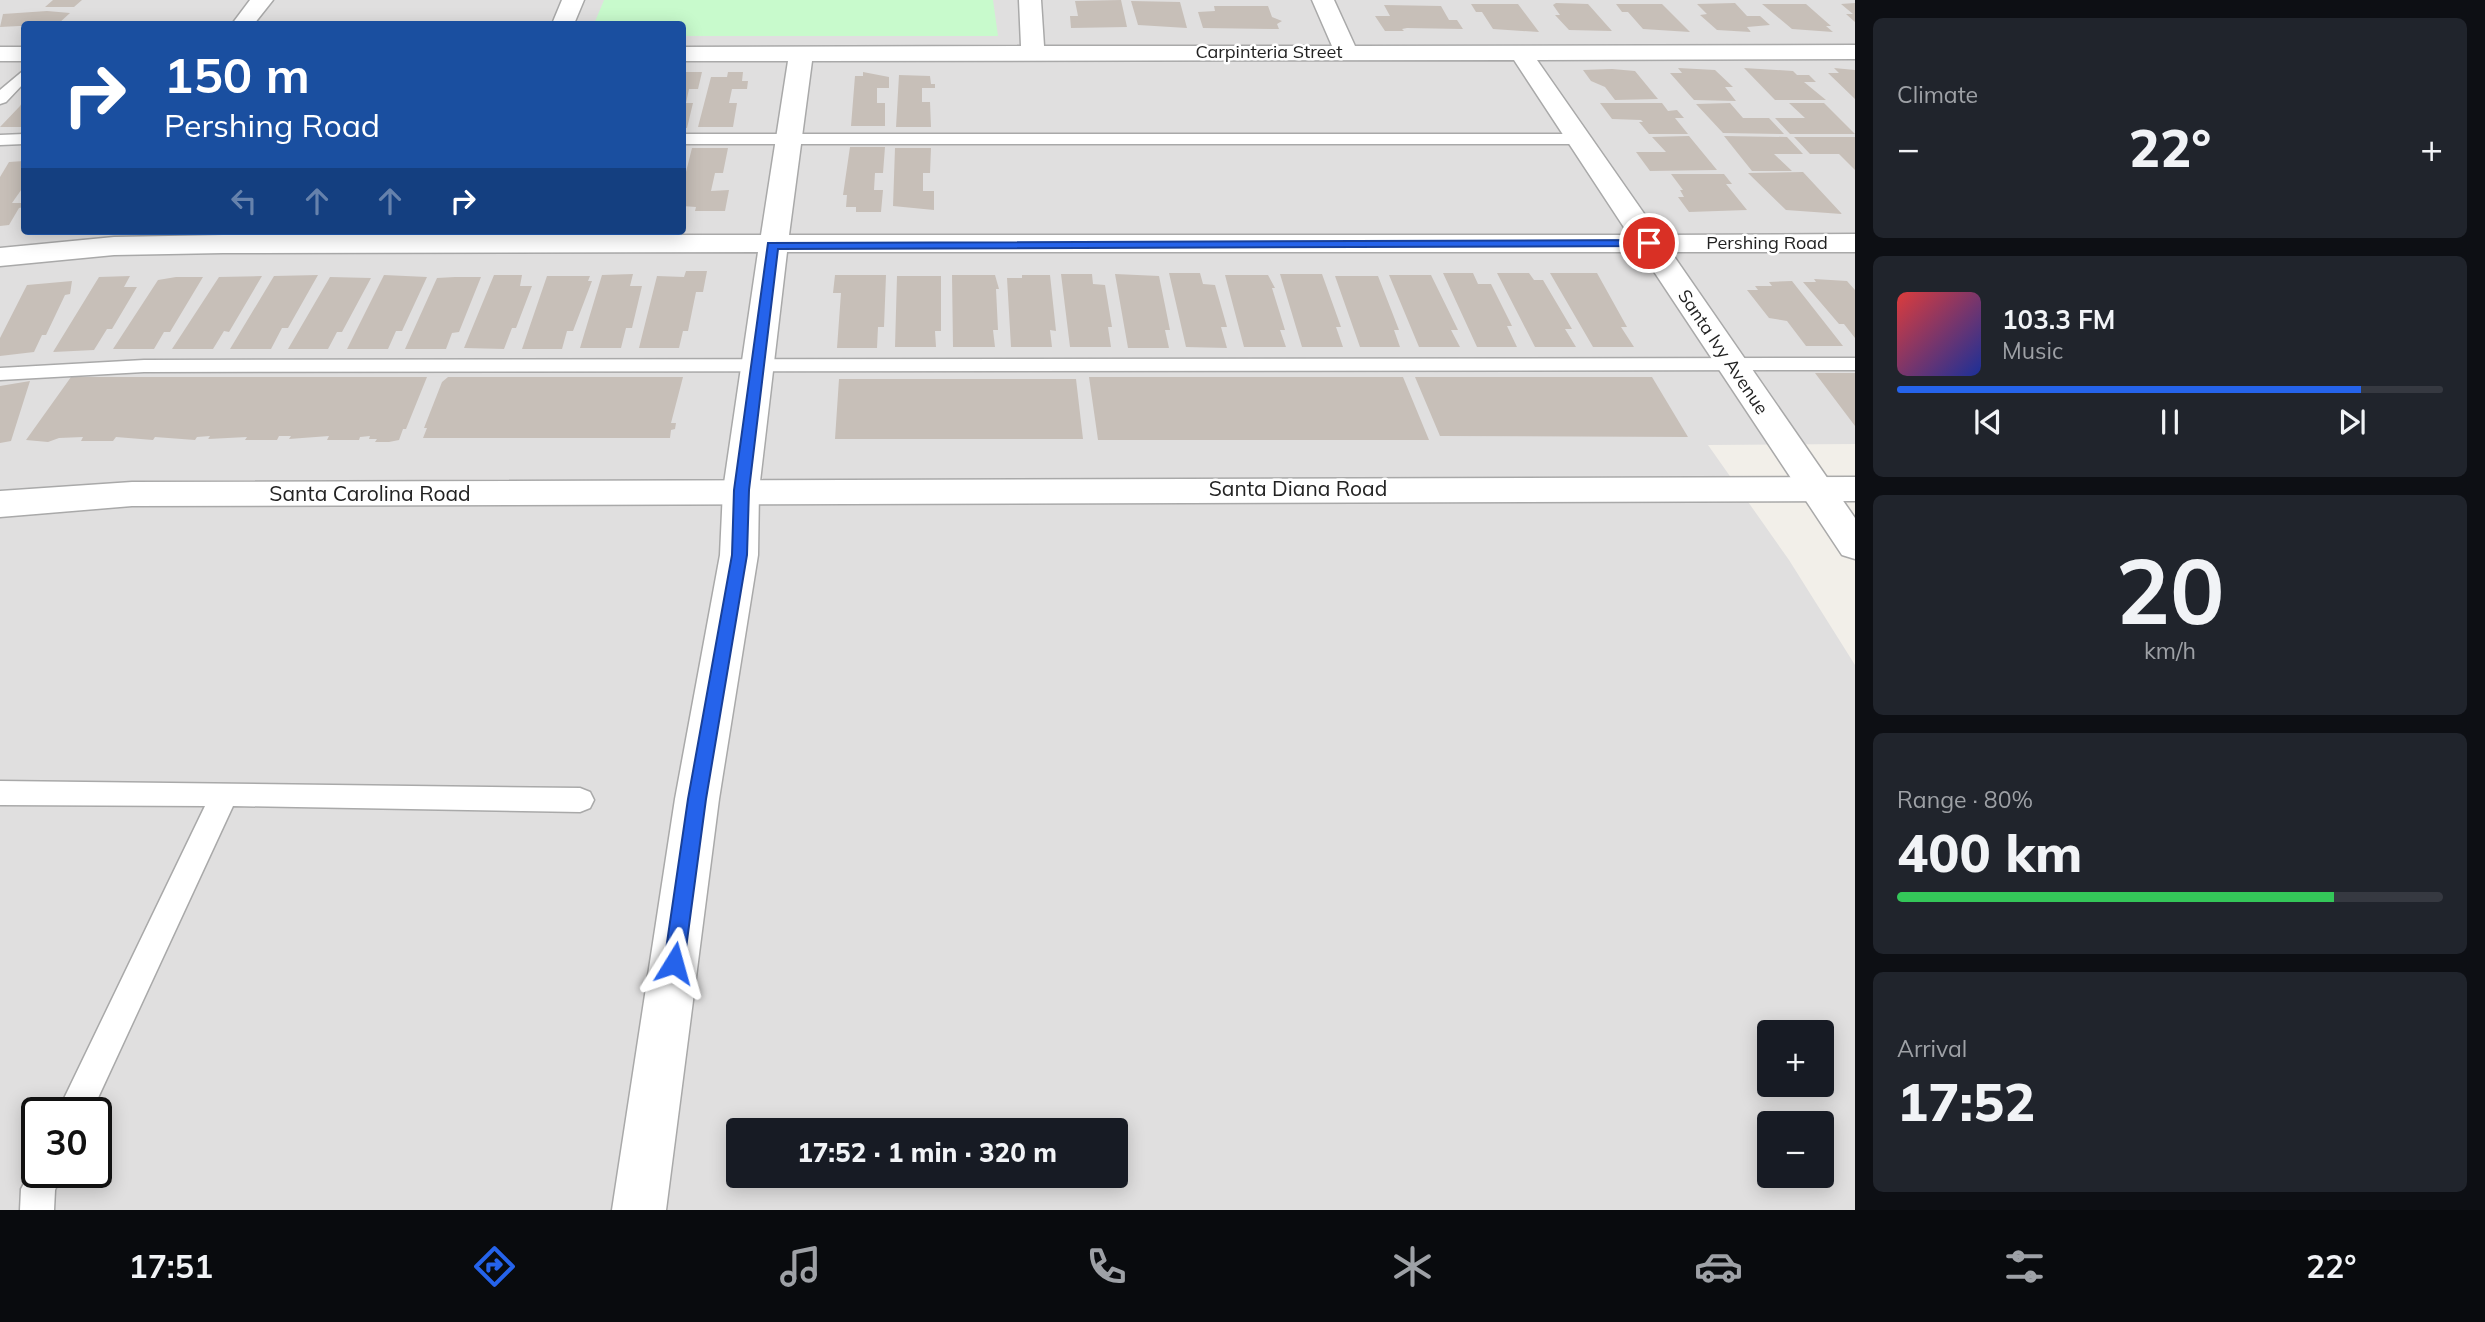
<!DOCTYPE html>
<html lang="en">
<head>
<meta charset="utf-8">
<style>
	:root { --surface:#171b24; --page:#20242c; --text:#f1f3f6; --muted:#9ea1a6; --line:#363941; --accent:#2563eb }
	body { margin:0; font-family:Mulish,sans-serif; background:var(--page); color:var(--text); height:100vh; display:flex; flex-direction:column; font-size:26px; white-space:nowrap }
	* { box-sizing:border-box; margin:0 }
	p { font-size:23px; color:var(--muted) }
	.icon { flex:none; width:38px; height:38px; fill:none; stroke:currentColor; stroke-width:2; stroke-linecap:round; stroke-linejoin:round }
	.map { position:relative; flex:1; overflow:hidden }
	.details { display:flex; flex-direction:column; gap:18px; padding:18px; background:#0d0f14; width:630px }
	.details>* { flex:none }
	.top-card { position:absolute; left:21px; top:21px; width:665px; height:214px; border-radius:7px; box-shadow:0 4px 18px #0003; background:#1a4fa0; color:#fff; overflow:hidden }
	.buttons { position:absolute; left:1757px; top:1020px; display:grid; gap:14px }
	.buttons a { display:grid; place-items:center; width:77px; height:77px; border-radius:7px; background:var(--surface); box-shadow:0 4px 18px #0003; font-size:35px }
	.speed { position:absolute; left:21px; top:1097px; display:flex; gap:14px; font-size:35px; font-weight:700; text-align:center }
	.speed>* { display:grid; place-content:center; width:91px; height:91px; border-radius:50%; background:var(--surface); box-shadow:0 4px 18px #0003; line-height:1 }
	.speed .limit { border:4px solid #111; border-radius:10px; background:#fff; color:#111 }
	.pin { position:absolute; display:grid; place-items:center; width:60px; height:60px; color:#fff; margin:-30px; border:4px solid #fff; border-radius:50%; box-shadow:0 2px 7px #0007 }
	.me { position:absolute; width:77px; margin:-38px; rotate:8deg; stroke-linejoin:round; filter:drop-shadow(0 0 5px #0008) }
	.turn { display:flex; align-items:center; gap:24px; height:147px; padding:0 28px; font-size:32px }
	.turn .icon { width:91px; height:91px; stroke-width:2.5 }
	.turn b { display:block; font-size:49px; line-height:60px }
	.lanes { display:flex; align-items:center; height:66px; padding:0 28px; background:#0003; justify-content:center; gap:35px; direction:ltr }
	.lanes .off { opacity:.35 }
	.big { font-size:52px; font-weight:800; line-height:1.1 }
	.details .widget { flex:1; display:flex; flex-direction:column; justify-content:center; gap:10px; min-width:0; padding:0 24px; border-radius:10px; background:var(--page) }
	.details .dial { align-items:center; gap:0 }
	.dial b { font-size:91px; line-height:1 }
	.song { display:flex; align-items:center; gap:21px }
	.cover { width:84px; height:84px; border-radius:10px; background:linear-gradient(135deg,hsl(0 70% 55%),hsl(230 70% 35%)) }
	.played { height:7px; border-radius:4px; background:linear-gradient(90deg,var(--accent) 85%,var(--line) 85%) }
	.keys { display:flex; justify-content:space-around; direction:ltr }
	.heat { display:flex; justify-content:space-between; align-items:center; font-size:38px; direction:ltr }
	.charge { height:10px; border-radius:5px; background:linear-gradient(90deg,#34c759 80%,var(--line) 0) }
	.trip { position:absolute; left:726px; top:1118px; width:402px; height:70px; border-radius:7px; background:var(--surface); box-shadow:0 4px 18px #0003; font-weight:800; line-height:70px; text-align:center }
	.tab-bar { display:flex; height:112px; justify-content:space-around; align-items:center; background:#090b0e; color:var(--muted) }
	.tab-bar .icon { width:49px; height:49px }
	.tab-bar .current { color:var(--accent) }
	.tab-bar b { font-size:32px; color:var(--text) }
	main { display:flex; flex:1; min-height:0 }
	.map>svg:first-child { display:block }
</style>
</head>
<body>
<main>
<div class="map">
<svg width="1855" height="1210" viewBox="0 0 1855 1210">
	<rect width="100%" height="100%" fill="#f2efe9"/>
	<path fill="#e0dfdf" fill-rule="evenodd" d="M0,0h1855v444l-147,1 81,115 66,105v545h-1855zM24,24h658v207h-658zM1769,1032h53v53h-53zM37,1113h59v59h-59zM1769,1124h53v52h-53zM738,1130h378v46h-378z"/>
	<path fill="#c8facc" d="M604,0h389l5,36h-315l-1,-12h-88z"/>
	<path fill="#c7bfb8" d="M53,0h29l-8,7h-29z
		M1121,0l6,27 -56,1 -1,-12h8l-3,-15z
		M1131,1l49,1 7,26 -49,-3z
		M1556,3l32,1 24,27 -43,-1 -14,-15h5l-7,-10z
		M1735,3l12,13h13l10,9 -23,2 4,5 -34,-2 -17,-15 7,-1 -10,-10z
		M1855,3v19l-9,-8h7l-12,-10z
		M1471,4h47l21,28 -46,-3 -11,-17h-6z
		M1616,4h46l28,28 -47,-3 -15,-17h-6z
		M1762,4h44l25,22h-5l7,6 -41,-3z
		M1384,5l57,1 8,14h8l6,9 -56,-1 -5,1 2,2h-19l-10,-15h15z
		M1214,6h54l4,11 10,4 -5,3 2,5 -76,-1 -5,-16 17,-1z
		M47,11l23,2 -12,11 -58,3 3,-13z
		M1678,68l37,2 18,17h-8l11,14 -42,-1 -24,-27h12z
		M1744,68l49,3 4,4h12l7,7h-12l22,18h-51z
		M1834,68l21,2v29l-27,-26h11z
		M1612,69l23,2 23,28 -43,1 -10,-13 -14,-6 -8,-11z
		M682,72h20l-4,17h-9l-3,14h7l-6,25h-5z
		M728,72h15l-1,9h6l-1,8h-15l-3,14h8l-4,24h-35l13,-50h16z
		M863,72l26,5v11h-12v15h8v23h-34l4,-50h8z
		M899,75l31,1 1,8h4v4h-13v14h8l1,25h-35z
		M24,99v28h-24l20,-21z
		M1600,103h62l6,8 9,-1 7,8h-9l13,16h-39l-10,-12h4l-2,-2 -29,-1z
		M1730,103l13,15h26l15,16 -61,-1 -27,-29z
		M1789,103h35l31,31h-65l-15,-16h30z
		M1689,136l28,34 -67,1 -14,-19h30l-14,-15z
		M1724,136l63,1 16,17h-29l18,17h-40z
		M1794,137h61v33l-16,-16h-29z
		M850,147h35l-2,26h-8l-1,17h9l-2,22h-25v-5h-10l1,-12h-4z
		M692,148h36l-5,25h-8l-4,18 18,-1 -4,21h-30l1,-4 -14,-1v-18z
		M895,148h36l-1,25h-7v18h11v19l-41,-4z
		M24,161v25l-12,17h11l1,4 -5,1 -10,17 -9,1v-49l9,-15z
		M1803,172l39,42 -56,-4 -38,-37z
		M1671,174h53l8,10h-6l21,26 -58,2 -11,-15h6l-4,-7h3z
		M686,271h21l-4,21h-7l-8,39h-5l-4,17h-40l18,-72 27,1z
		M1169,273h31l3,11 12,1 12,42h-6l6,21 -41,-1z
		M1443,273h30l5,11h13l21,42h-5l10,21h-40z
		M1497,273h32l5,7h9l29,49h-7l11,18h-41z
		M1550,273h47l30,54h-6l13,20h-41z
		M633,274l-3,12h12l-10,42h-6l-5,20h-41l22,-73z
		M1061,274h31l1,10 12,1 7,42h-4l3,20h-41z
		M1115,274l44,2 11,54h-5l4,18h-41z
		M1280,274h42l19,53h-5l7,20h-41z
		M318,275l-30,53h-6l-11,21h-41l44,-73z
		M384,275l43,2 -25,54h-6l-8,18h-41z
		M494,275h28l-2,11h12l-16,42h-4l-8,21 -40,-1z
		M835,275h51l-2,52h-6l-1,21h-40l4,-55h-8z
		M952,275h43l4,14h-3l2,41h-5l2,17h-42z
		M1022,275h28l6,56 -6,-1 2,17h-41l-4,-69h15z
		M1225,275h43l7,13h-3l13,42h-5l6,17h-42z
		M1389,275h42l27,55h-7l9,17h-41z
		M130,276l-6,11h13l-25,42h-5l-13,21 -41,2 46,-75z
		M262,276l-33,56 -5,-1 -11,18h-41l47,-72z
		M547,276h43l-2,5h4l-19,50h-6l-5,18h-40z
		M897,276h44v55h-6l1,16h-41z
		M1335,276h43l21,54h-5l6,17h-40z
		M176,277h27l-33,55h-6l-10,17h-41l45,-69z
		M330,277l41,1 -29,54h-5l-9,17h-40z
		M455,277h26l-22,55 -7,1 -6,16h-41l32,-71z
		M1814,279l33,2 8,9v48l-11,-14h-5l-36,-42h13z
		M72,281l-2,13 -5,1 -19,40h-4l-8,17 -34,4v-18l27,-53z
		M1792,281l51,65h-37l-19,-25 -18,-3 -22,-28h11l-3,-4h17l-3,-4z
		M1815,373h40v53z
		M71,377h356l-21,52h-3l-4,11 -10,2h-14l2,-3h-8l1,-3 -10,1 -1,3h-32l2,-4 -40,3 2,-3h-12l-2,4h-32l2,-3 -39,2 2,-3 -13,1 -2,3 -40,-3 -2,3 -37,-3 -3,4h-32l2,-4 -24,1 -11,4 -22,-2z
		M448,377h235l-12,46h5l-1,6 -4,1 -1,8h-247l4,-10h-3l18,-46z
		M1089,377h314l26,63h-331z
		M1415,377h237l36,60 -248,-1z
		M839,379h237l7,60h-248z
		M30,381l-19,60 -11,2v-57z"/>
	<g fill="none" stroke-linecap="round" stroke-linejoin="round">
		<g stroke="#a9a9a9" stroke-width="3">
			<path id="service" d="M24,70v13l-18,19 -6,2v-14z
				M24,134v10l-24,1v-10z
				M682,134h896l8,5 -8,5h-896z
				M1855,358v12l-1711,2 -144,8v-12l144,-8z
				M0,781l580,7 10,4 4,8 -4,8 -10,4 -347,-6 -142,307h-34l148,-307 -205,-1z
				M37,1159v13h26l-8,18 -1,20h-34l1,-21z"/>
		</g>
		<g stroke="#a9a9a9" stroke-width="3">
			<path id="minor" d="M250,0h23l-19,24h-22z
				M562,0h22l-10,24h-22z
				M1019,0h22l3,46h288l-20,-46h22l21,46 500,-1v14l-318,1 122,175 196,-1v18h-184l184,266v41l-13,-4 -201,-303h-854l-28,238 -1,65 -39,244 -53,411h-54l63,-411 45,-244 3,-65 35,-238 -535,1 -109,2 -114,11v-18l114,-11 109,-2h538l27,-174h-106v-14l339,-1zM1514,60l115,175h-840l23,-174z
				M0,47h24v14h-24z"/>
		</g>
		<g stroke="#a9a9a9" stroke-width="3">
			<path id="tertiary" d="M1855,477v24l-1723,5 -132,11v-26l132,-9z"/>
		</g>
		<use href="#service" fill="#fff" fill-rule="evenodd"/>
		<use href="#minor" fill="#fff" fill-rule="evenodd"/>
		<use href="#tertiary" fill="#fff" fill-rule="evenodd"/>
	</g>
	<path fill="#2563eb" stroke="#184099" stroke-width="2" d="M1649,240l4,1v5l-875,3 -29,241 -2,65 -41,244 -22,164 -3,7 -7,3 -7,-3 -3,-7 24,-164 44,-244 2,-65 34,-247z"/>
	<g text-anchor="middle" stroke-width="5" stroke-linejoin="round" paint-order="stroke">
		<g font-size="18" fill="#222" stroke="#fff">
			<text x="1269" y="58">Carpinteria Street</text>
			<text x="1767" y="249">Pershing Road</text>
			<text transform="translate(1723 352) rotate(56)" y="6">Santa Ivy Avenue</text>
		</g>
		<g font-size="21" fill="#222" stroke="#fff">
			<text x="1298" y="496">Santa Diana Road</text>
			<text x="370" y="501">Santa Carolina Road</text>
		</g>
	</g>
</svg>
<div class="buttons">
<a>+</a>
<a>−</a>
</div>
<div class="speed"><div class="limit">30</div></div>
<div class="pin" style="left:1649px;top:243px;background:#d93025"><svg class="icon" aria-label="arrive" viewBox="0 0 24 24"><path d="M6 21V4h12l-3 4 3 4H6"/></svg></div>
<svg class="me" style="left:674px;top:963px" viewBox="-20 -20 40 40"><path d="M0-17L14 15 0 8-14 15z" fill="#2563eb" stroke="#fff" stroke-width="4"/></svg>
<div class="trip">17:52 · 1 min · 320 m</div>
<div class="top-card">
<div class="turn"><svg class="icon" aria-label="right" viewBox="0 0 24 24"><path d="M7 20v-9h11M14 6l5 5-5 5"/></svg><div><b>150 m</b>Pershing Road</div></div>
<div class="lanes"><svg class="icon off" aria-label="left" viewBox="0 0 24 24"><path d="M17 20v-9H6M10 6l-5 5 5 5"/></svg><svg class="icon off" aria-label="ahead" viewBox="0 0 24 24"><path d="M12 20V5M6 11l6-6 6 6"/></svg><svg class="icon off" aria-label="ahead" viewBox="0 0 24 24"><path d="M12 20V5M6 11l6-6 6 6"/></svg><svg class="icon" aria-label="right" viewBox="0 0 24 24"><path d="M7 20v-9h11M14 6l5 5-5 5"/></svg></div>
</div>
</div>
<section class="details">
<div class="widget"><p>Climate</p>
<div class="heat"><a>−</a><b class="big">22°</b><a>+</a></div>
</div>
<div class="widget">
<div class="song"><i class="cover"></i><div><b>103.3 FM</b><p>Music</p></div></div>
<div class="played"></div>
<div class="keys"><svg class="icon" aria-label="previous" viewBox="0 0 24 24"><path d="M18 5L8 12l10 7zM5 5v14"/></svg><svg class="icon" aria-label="pause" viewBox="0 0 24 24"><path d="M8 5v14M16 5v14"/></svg><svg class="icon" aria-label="next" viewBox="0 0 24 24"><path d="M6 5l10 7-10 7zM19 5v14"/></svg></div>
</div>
<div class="widget dial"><b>20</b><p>km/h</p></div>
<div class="widget"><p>Range · 80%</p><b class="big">400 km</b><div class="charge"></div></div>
<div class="widget"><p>Arrival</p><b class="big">17:52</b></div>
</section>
</main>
<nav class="tab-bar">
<b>17:51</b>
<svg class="icon current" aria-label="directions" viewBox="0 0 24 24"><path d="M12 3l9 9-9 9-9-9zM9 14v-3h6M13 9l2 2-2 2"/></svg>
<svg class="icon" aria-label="music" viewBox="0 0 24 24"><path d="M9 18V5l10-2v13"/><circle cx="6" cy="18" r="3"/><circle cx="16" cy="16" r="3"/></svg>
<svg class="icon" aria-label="phone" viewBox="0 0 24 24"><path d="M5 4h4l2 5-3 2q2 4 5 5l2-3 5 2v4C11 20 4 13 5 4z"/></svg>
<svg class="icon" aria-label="climate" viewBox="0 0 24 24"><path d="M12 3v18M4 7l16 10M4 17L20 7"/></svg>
<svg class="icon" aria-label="car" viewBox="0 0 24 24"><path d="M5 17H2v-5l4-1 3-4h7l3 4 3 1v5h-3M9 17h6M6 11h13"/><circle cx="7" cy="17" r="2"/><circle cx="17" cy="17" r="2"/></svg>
<svg class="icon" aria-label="filters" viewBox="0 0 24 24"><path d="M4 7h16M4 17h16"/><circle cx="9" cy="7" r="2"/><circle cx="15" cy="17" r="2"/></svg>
<b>22°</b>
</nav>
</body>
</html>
